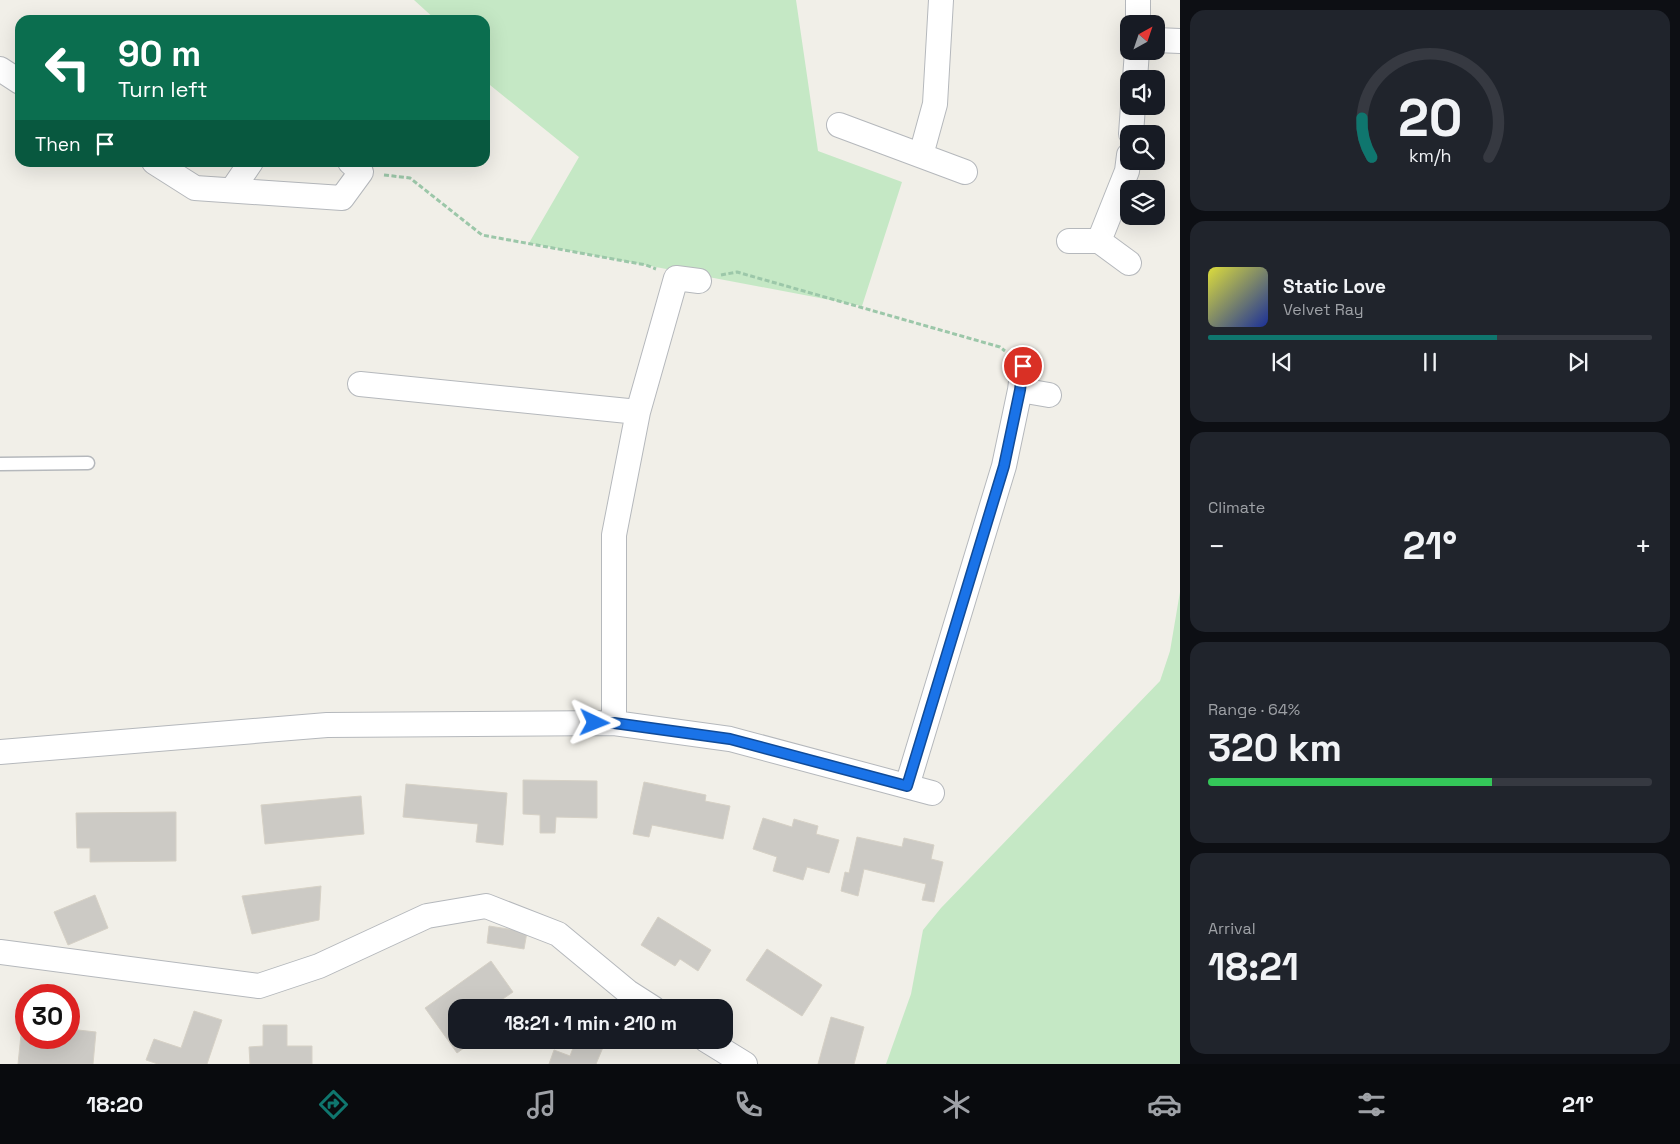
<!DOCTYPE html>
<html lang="en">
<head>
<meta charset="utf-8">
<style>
	:root { --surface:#171b24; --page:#20242c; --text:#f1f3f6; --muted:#9ea1a6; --line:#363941; --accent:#0f766e }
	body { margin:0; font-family:"Space Grotesk",sans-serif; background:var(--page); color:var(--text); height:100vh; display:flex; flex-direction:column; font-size:19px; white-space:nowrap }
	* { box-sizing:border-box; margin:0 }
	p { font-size:16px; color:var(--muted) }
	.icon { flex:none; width:28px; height:28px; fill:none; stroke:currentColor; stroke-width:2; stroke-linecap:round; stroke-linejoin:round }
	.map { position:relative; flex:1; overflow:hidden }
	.side { display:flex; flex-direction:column; gap:10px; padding:10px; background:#0d0f14; width:500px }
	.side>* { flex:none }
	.banner { position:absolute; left:15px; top:15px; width:475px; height:152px; border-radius:15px; box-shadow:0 5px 20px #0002; background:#0b6e4f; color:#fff; overflow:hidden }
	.needle { width:32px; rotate:40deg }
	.tools { position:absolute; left:1120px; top:15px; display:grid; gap:10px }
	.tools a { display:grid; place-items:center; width:45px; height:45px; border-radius:10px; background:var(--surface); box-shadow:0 5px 20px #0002; font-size:25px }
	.speed { position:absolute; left:15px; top:984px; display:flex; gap:10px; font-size:25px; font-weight:700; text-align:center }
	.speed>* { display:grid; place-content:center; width:65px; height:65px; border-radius:50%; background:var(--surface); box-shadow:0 5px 20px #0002; line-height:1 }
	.speed .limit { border:8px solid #d22; background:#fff; color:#111 }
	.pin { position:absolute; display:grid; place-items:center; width:42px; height:42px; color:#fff; margin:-21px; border:2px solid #fff; border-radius:50%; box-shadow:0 1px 5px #0007 }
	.me { position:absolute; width:55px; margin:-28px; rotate:92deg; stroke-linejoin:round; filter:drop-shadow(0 0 4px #0008) }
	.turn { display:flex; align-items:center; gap:18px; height:105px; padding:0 20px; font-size:22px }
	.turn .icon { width:65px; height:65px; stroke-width:2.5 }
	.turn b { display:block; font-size:35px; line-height:42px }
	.then { display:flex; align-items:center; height:48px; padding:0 20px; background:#0003; gap:10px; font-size:19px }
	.big { font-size:38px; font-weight:700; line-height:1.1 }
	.side .widget { flex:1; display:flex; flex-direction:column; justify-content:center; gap:8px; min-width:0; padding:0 18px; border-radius:15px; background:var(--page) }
	.side .dial { align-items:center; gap:0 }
	.dial svg { height:130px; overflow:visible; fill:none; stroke:var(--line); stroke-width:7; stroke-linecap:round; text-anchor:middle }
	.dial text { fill:var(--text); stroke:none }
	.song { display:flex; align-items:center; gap:15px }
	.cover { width:60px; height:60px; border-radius:8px; background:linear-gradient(135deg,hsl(60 70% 55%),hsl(230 70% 35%)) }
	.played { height:5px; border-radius:2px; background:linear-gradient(90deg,var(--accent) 65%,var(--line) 65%) }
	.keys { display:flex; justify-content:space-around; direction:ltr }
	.heat { display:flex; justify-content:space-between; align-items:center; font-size:28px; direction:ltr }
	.charge { height:8px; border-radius:4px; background:linear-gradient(90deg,#34c759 64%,var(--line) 0) }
	.trip { position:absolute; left:448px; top:999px; width:285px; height:50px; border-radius:15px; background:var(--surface); box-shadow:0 5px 20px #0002; font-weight:700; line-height:50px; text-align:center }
	.tabs { display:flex; height:80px; justify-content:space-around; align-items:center; background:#090b0e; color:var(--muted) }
	.tabs .icon { width:35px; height:35px }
	.tabs .active { color:var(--accent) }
	.tabs b { font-size:22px; color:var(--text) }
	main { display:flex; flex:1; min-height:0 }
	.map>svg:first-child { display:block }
</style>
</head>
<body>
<main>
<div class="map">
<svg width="1180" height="1064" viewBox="0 0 1180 1064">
	<rect width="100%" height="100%" fill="#f1efe8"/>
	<path fill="#c5e8c5" d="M414,0h382l22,151 84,31 -40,124 -333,-63 50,-86 -94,-76v-61h-49z
		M1180,592v472h-294l25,-70 12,-64 18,-22 219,-227 10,-30z"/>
	<path fill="#cccac5" stroke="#d6d1c6" d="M523,780l74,1v37l-41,-1 -1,16h-15v-18l-17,-1z
		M644,782l62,13 -1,6 25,5 -7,33 -71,-14 -3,12 -16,-3z
		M406,784l101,9 -4,52 -27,-3 2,-18 -75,-7z
		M361,796l3,38 -99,10 -4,-39z
		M176,812v49l-86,1v-14h-13l-1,-35z
		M763,818l29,9 2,-8 24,7 -2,8 23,6 -10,33 -22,-6 -4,13 -30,-9 4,-14 -24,-8z
		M857,837l45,10 2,-9 30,7 -3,14 12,3 -9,40 -12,-2 4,-16 -62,-15 -6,27 -17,-5 4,-19 4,1z
		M321,886l-2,34 -67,14 -10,-38z
		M95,895l13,33 -40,17 -14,-33z
		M658,917l53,33 -13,21 -18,-12 -5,7 -34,-21z
		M489,926l38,6 -3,17 -37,-6z
		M767,949l55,36 -20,31 -56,-36z
		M491,961l22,31 -16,11 3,5h-44v32h19l-18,13 -32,-45z
		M194,1011l28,9 -15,44h-49l-12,-4 8,-21 27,9z
		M831,1017l33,10 -10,37h-36z
		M22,1025l4,1v12h43v-9l27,3 -3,32h-75z
		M263,1025h24v21h25v18h-62l-1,-17 14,-1z
		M576,1040h15l13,5 -8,19h-47l5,-14 16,6z"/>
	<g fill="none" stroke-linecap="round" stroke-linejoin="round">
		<g stroke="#b5b8bc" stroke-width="15">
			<path id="service" d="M0,464l88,-1"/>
		</g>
		<g stroke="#b5b8bc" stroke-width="26">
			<path id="minor" d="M1138,24v-24
				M1156,40l24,1
				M0,69l20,13
				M1135,79l2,-28
				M839,125l126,47
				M1131,134l2,-28
				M921,155l14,-51 6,-104
				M154,162l41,26 147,10 19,-26 -11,-10
				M232,190l19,-28
				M1069,241h30l30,22
				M1099,241l28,-70 2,-16
				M360,384l278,28
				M1020,390l29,5
				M614,723v-188l24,-123 38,-134 23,3
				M0,752l327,-27 287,-2 116,16 202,54
				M907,786l97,-320 16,-76 3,-24
				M0,952l259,34 60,-20 108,-50 59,-10 72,28 70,58 25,16
				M706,1040l39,24"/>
		</g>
		<path stroke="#9cc7a9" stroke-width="3" stroke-dasharray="5 2.5" stroke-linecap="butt" d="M384,175l26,3 72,57 164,30 10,4
			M721,275l16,-3 263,75 5,4"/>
		<use href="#service" stroke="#fff" stroke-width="12"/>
		<use href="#minor" stroke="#fff" stroke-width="24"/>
	</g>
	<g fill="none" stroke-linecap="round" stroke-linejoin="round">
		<g stroke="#114b97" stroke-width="12">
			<path id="route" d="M595,723h19l116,16 177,47 97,-320 16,-76 3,-24"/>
		</g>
		<use href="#route" stroke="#1a73e8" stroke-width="9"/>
	</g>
</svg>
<div class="tools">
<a><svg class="needle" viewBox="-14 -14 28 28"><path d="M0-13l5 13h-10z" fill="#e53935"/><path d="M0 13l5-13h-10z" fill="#9ea1a6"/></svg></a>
<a><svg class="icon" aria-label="sound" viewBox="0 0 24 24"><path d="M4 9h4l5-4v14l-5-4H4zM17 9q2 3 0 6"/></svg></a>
<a><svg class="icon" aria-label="search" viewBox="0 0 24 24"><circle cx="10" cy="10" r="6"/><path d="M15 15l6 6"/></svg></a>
<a><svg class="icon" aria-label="layers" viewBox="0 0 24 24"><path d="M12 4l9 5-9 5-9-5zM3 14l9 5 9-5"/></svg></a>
</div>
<div class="speed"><div class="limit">30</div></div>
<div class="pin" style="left:1023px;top:366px;background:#d93025"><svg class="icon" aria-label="arrive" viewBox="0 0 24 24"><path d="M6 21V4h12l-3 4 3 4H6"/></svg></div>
<svg class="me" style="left:595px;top:723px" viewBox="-20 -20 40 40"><path d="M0-17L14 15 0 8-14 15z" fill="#1a73e8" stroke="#fff" stroke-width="4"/></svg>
<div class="trip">18:21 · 1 min · 210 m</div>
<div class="banner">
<div class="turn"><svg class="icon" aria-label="left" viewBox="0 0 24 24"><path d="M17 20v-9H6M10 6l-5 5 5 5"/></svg><div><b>90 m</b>Turn left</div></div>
<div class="then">Then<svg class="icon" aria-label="arrive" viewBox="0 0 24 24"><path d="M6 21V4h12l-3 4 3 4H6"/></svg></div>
</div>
</div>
<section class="side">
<div class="widget dial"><svg viewBox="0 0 100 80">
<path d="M14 69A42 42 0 1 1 86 69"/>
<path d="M14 69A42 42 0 0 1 8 45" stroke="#0f766e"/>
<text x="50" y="56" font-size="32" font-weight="700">20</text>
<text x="50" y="72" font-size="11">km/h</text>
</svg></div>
<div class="widget">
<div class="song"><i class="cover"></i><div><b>Static Love</b><p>Velvet Ray</p></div></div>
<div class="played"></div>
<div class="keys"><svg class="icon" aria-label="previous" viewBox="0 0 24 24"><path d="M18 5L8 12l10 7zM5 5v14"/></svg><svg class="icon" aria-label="pause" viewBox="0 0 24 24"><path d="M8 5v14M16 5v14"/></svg><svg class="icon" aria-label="next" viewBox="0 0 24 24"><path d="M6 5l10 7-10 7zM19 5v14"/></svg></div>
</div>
<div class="widget"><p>Climate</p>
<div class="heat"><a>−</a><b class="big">21°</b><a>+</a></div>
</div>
<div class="widget"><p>Range · 64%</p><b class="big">320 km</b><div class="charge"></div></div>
<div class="widget"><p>Arrival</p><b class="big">18:21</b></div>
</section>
</main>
<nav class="tabs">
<b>18:20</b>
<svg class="icon active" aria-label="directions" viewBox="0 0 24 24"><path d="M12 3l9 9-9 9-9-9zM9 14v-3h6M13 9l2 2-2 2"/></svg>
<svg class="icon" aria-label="music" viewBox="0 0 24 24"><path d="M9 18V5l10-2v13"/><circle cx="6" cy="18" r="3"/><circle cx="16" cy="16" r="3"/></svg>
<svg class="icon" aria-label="phone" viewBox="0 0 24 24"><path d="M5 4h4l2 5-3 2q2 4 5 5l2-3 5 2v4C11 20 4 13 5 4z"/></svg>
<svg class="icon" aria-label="climate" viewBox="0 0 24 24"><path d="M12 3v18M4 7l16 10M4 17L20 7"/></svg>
<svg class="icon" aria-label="car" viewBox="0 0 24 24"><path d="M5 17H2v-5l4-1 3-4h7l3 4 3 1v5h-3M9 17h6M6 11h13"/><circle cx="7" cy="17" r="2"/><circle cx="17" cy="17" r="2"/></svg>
<svg class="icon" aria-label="filters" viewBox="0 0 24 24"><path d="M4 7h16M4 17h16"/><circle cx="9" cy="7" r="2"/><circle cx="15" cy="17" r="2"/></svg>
<b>21°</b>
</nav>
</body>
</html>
